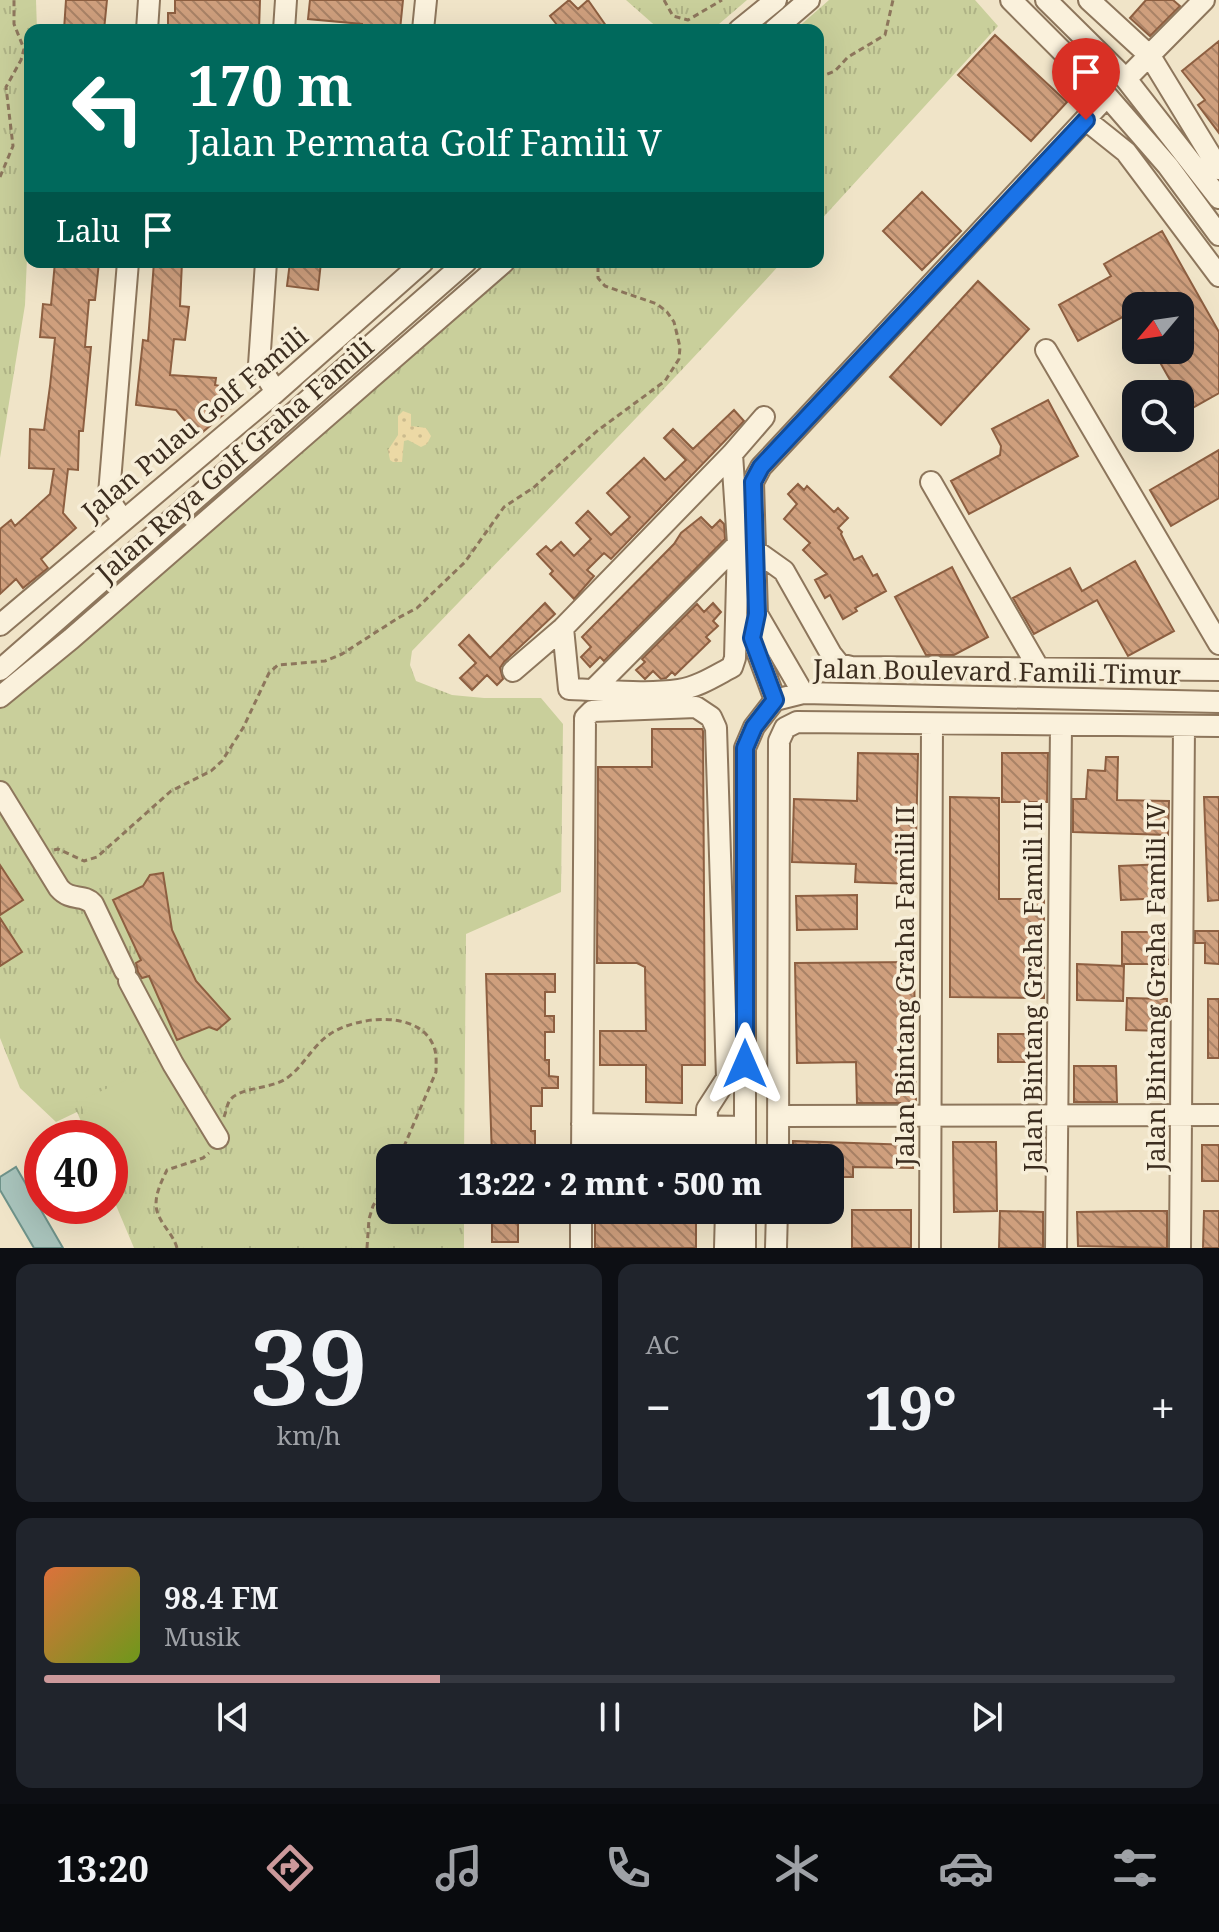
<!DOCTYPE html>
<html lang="id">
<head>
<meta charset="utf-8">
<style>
	:root { --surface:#171b24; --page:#20242c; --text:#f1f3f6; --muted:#9ea1a6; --line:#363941; --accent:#cc999b }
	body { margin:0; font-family:"Noto Serif",serif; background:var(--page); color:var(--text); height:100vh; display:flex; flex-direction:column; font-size:30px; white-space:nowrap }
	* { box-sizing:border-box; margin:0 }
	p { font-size:26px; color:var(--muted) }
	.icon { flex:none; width:44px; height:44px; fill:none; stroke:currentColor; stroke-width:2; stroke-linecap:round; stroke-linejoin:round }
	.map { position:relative; height:1248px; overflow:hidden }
	.drawer { display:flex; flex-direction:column; gap:16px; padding:16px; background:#0d0f14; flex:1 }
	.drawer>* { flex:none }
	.hud { position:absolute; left:24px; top:24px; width:800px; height:244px; border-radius:16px; box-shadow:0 8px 32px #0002; background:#00695c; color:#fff; overflow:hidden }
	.needle { width:52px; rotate:241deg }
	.controls { position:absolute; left:1122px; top:292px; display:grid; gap:16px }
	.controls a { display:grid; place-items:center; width:72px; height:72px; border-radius:16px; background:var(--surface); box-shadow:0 8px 32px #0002; font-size:40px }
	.speed { position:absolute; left:24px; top:1120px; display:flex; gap:16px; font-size:40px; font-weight:700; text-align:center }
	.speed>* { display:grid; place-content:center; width:104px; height:104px; border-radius:50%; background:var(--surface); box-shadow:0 8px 32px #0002; line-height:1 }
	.speed .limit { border:12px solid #d22; background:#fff; color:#111 }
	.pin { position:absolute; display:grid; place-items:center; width:68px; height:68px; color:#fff; margin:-82px -34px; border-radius:50% 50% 50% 0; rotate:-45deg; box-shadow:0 0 8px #0007 }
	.pin .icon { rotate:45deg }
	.me { position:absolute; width:88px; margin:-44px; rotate:0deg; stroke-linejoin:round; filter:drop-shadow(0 0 6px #0008) }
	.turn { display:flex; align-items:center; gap:28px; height:168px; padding:0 32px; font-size:36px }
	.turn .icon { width:104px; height:104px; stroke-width:2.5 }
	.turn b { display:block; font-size:56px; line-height:68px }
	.then { display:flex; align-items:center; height:76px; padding:0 32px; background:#0003; gap:16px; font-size:30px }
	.big { font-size:60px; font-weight:800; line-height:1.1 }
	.drawer .widget { flex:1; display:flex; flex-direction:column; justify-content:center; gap:12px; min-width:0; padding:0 28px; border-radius:16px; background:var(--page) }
	.drawer .dial { align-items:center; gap:0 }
	.dial b { font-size:104px; line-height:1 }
	.song { display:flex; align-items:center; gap:24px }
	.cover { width:96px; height:96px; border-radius:12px; background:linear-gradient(135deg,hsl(20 70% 55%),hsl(80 70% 35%)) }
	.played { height:8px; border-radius:4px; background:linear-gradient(90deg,var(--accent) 35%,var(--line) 35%) }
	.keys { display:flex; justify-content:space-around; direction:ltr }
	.heat { display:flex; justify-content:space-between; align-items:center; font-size:44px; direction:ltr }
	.drawer .tiles { flex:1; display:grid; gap:16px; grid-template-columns:1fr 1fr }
	.widget:last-child { grid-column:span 2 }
	.trip { position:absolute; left:376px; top:1144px; width:468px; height:80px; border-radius:16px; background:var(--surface); box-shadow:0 8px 32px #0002; font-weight:800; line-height:80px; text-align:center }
	.dock { display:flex; height:128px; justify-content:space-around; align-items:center; background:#090b0e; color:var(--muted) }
	.dock .icon { width:56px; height:56px }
	.dock .current { color:var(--accent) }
	.dock b { font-size:36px; color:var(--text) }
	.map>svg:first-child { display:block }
</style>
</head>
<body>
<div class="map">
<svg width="1219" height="1248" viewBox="0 0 1219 1248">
	<defs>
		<pattern id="grass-tufts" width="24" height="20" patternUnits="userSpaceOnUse" patternTransform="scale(2)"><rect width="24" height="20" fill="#c9cf9b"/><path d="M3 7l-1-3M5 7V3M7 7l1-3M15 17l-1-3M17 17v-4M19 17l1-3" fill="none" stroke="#aeb285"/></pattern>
		<pattern id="sand-dots" width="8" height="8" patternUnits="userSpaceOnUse" patternTransform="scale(2)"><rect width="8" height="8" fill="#ecd9a5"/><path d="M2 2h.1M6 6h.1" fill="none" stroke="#cbbb8e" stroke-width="1.8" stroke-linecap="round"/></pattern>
		<pattern id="building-back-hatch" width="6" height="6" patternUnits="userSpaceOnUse" patternTransform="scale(2)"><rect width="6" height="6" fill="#cf9f7d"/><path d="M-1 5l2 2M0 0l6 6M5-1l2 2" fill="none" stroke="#a98266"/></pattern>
	</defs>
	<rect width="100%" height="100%" fill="#f0e4c8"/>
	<path fill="url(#grass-tufts)" d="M0,0h36l1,30h-7v156l-5,119 -25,153z
		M626,0h121l-35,30h-52z
		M829,0h146l23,26 -180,197v-193h-23z
		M522,262h260c-120,132 -246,259 -370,389l-2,14 6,16 36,14 32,3h57l22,26 -2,168 -95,42 -2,224h-74v52h74v38h-330l-24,-57v-53h-22l-11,-26 -21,10 -36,-34 -20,-50v-337z"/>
	<path fill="url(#sand-dots)" d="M403,411l8,3v12l15,2 5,8 -4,8 -6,3 -13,-7 -4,1 -2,21h-9l-3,-2 -2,-10 10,-15v-19z"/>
	<path fill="#c9cf9b" d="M153,1068l34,75 -73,34 -4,-9v-30h-14l-17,-37z"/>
	<path fill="#a9c4bc" stroke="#6f938a" stroke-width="2" d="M16,1167l47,81h-29l-34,-58v-13z"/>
	<path fill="url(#building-back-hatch)" stroke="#8d5f41" stroke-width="2" d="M66,0h41l-3,30h-40z
		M175,0h85l-1,30h-91v-17h7z
		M310,0h93l-3,30h-38v-6l-54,-5z
		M569,0l9,9 10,-9 21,30h-48l-11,-14z
		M1146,0h27l7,6 -30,30 -20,-18z
		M995,35l72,67 -36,39 -73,-66z
		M1219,41v92l-21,-28 7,-5 -23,-29z
		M922,192l39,39 -39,39 -39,-39z
		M1162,231l57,101v61l-32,18 -7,-17h-2l-25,-44h27v-44h-44v4l-58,31 -19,-36 52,-29 -7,-12z
		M55,262h44l-4,38h-6l-4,47h6l-8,84h-4l-1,39 -10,-1 -5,44 13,15 -35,31 7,9 -25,20 -7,-9 -16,15v-65l11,-9 4,6 35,-32 4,-25 -25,-1 1,-39 14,1 6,-44 5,-48 -15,-1 3,-33 8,1z
		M154,262h28l-2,44 9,1 -4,33 -11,-1 -4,36 46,3 -1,7 15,3 1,20 -33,28 -22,-26 -40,-5 7,-65 5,1z
		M290,262h31l-3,28 -31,-4z
		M978,281l51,48 -88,96 -51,-48z
		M1048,400l30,56 -109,58 -18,-33 49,-26 1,-9 -9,-17z
		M734,410l10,11 -133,138 -7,-6 -17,17 7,6 -20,23 -24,-25 3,-3 -16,-17 9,-8 5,5 10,-9 13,14 17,-17 -15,-16 12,-12 23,24 19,-18 -23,-24 37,-35 21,22 21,-20 -22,-22 9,-9 20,20z
		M1219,450v48l-48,28 -21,-36z
		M798,484l6,6 3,-4 27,26 4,-4 10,10 -10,10 4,4 -1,2 13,26 8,-4 11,20 4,-2 9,17 -31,17 2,3 -14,8 -13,-24 -5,3 -10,-18 12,-6 -24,-24 7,-7 -26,-24 13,-15 -9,-10z
		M701,517l11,11 8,-8 4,4 1,15 -121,122 -4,-4 -10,10 -9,-10 10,-10 -9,-10 92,-93 7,-11z
		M1135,561l39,70 -46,25 -31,-56 -63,34 -21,-36 57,-30 12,23z
		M952,567l36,70 -34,18h-28l-31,-58z
		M545,603l10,11 -51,48 -4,6 3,11 -6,6 -10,-10 -15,15 -12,-12 16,-15 -17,-18 10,-10 21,23z
		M713,603l8,9 -8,9 5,5 -12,11 4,4 -35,34 -3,-3 -6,6 -5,1 -8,-8 -8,8 -9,-9 9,-8 -3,-3 55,-55 7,8z
		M652,729h50l1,2 2,334h-23v38l-36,-1v-37h-46v-34h46l-1,-64 -8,-4h-40l1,-196h54z
		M858,753l60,1 -3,130 -60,-2 1,-18 -64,-2 2,-63 63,2z
		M1002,753h46l-1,49h-45z
		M1106,757h12l-1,43 52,1 -1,34 -95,-3v-33h13l2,-29 17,1z
		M950,797l49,1v101h45v99l-94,-1z
		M1204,797h15v103l-11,1z
		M1165,864l2,34 -46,2 -2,-34z
		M0,865l23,35 -23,15z
		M163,873l9,57 24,51 34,38 -13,11 -8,-3 -32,13 -28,-64 -7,2 -4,-6 -2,-9 5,-3 -28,-60 30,-14 7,-11z
		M857,895v34l-60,1 -1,-34z
		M0,918l22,34 -22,14z
		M1195,931h24v33l-14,-1v-20h-10z
		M1122,932h45l1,32h-46z
		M914,962l2,141h-59l-1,-41 -59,1 -2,-100z
		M1077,964l47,2 -1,35 -46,-1z
		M486,974h69v18h-10v24h9v16h-9v28h4v16l9,1v11h-16v18h-11v25h4v27h-43z
		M1127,998l40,1 -1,32 -40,-1z
		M1208,999h11v59h-11z
		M998,1034h43v28h-43z
		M1074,1066h42l1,36h-43z
		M793,1141l120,4v23l-60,-1v10h-23v-19h-37z
		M953,1142h43l1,69 -43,1z
		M1202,1145h17v36h-17z
		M492,1210h26v32h-26z
		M595,1210h101v38h-101z
		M852,1210h59v38h-59z
		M1000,1211l43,1v36h-44z
		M1134,1211h33v37l-89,-2 -1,-34z
		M1204,1211h15v37h-16z"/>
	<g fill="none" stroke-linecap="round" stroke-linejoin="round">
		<g stroke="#8d765c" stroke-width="24">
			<path id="minor" d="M1011,0l96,96 61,70 51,69
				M1046,0l80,79 93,119
				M1089,0l61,56 69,113
				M147,30l2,-30
				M284,30l2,-30
				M423,30l3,-30
				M739,30l37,-30
				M774,30l35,-30
				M1126,79l78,-79
				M1086,120l40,32 93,124
				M266,262l-7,103 17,27
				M1046,350l173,294
				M931,482l108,187
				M123,520l-14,-20v-6l19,-232
				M756,551l28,20 47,83 8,10 12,3 368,3
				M757,614l46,79
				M0,625l276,-233 147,-130
				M563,628l6,61c36,1 75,6 110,1 19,-3 36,-14 53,-23l3,-9 3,-114
				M0,670l466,-408
				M513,671l50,-43 169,-174 32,-37
				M593,690l145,-146 -6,-90
				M0,697l71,-58 433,-377
				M775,700l-23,-62 5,-24 -4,-132 8,-15 346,-371
				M775,700l28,-7 416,9
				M0,792l59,96c12,14 24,5 34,16l32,67
				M129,981l44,83 45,74
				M779,1116l440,-1
				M582,1124l163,3
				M582,1144l163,1
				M582,1158l3,-440 7,-7 104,-4 15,10 5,11 11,350 -20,31 -1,49
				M745,1158v-410l9,-21 21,-27
				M778,1158l1,-417 6,-13 12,-6 422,4
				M581,1248v-38
				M725,1248l1,-38
				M745,1248v-38
				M776,1248l1,-38
				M930,1248l2,-524
				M1056,1248l5,-522
				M1180,1248l4,-522"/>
		</g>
		<path stroke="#8d765c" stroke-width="3" stroke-dasharray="6 4" stroke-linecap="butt" d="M664,0l9,16 15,4 34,-20
			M818,78l17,-7 13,-14 37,-22 8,-35
			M0,177l13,-31 -7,-59 15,-27 3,-11 -10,-25v-24
			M54,850l4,-1 26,12 13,-4 74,-66 40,-20 11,-10 21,-33 26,-55 9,-8 47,-4 17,-7 56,-36 19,-10 48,-46 39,-55 29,-19 64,-57 68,-50 14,-22 1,-12 -6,-25 -7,-10 -10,-8 -52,-18 -7,-8v-16
			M224,1117c2,-5 3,-13 6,-17 10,-13 42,-11 57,-22 17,-12 25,-32 43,-44 27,-18 90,-25 104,13 3,8 2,17 2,25l-37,86
			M177,1248c-4,-14 -14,-21 -19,-34 -6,-14 3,-32 9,-44l36,-12 6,-5
			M367,1248l2,-29 4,-13 17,-29"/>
		<use href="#minor" stroke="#faf1dc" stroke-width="20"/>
	</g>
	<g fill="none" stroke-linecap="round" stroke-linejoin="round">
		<g stroke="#114b97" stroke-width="20">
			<path id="route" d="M745,1064v-316l9,-21 21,-27 -23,-62 5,-24 -4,-132 8,-15 325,-347"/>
		</g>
		<use href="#route" stroke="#1a73e8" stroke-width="14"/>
	</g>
	<g text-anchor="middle" stroke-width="7" stroke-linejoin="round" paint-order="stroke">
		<g font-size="26" fill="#3d2e20" stroke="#f7eed8">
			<text transform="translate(195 424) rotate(-40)" y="9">Jalan Pulau Golf Famili</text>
			<text transform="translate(235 460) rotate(-41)" y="9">Jalan Raya Golf Graha Famili</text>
			<text transform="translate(997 672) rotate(1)" y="9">Jalan Boulevard Famili Timur</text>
			<text transform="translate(905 986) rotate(-90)" y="9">Jalan Bintang Graha Famili II</text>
			<text transform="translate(1033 987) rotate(-90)" y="9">Jalan Bintang Graha Famili III</text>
			<text transform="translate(1156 987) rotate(-90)" y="9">Jalan Bintang Graha Famili IV</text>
		</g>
	</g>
</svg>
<div class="controls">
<a><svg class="needle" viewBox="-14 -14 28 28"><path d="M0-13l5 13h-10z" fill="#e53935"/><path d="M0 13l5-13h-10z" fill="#9ea1a6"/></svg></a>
<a><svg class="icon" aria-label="search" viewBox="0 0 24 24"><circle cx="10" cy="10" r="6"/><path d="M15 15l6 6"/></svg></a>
</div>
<div class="speed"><div class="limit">40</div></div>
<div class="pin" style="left:1086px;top:120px;background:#d93025"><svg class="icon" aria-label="arrive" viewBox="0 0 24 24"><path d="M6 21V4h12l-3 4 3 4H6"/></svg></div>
<svg class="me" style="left:745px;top:1064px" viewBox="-20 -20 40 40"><path d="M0-17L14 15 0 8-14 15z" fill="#1a73e8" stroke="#fff" stroke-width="4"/></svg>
<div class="trip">13:22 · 2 mnt · 500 m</div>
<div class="hud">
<div class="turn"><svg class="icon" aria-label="left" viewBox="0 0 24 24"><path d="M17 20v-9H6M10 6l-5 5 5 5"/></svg><div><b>170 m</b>Jalan Permata Golf Famili V</div></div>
<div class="then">Lalu<svg class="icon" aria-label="arrive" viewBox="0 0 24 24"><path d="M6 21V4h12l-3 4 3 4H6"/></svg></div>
</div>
</div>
<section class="drawer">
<div class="tiles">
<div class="widget dial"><b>39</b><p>km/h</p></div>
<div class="widget"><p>AC</p>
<div class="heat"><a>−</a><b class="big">19°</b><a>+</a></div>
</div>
<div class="widget">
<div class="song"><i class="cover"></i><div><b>98.4 FM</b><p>Musik</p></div></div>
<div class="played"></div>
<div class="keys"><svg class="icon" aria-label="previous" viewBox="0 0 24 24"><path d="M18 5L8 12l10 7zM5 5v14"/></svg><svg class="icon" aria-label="pause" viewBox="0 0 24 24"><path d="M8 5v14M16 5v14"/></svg><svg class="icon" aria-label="next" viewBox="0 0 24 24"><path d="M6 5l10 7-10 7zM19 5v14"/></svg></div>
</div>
</div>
</section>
<nav class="dock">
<b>13:20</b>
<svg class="icon current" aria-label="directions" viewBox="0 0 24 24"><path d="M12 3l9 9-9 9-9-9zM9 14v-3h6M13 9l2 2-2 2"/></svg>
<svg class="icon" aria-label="music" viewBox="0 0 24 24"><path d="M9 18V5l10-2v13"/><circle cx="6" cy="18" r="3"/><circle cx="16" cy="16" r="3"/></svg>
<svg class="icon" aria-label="phone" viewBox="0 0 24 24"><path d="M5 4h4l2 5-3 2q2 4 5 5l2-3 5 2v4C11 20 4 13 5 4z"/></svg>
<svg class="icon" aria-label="climate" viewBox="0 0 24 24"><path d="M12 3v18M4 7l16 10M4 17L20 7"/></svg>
<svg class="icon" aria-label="car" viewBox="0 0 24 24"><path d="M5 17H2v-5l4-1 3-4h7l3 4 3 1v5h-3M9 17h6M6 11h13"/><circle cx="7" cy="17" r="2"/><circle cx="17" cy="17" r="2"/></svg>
<svg class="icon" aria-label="filters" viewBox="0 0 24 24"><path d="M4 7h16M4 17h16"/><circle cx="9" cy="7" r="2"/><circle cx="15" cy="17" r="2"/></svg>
</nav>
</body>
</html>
